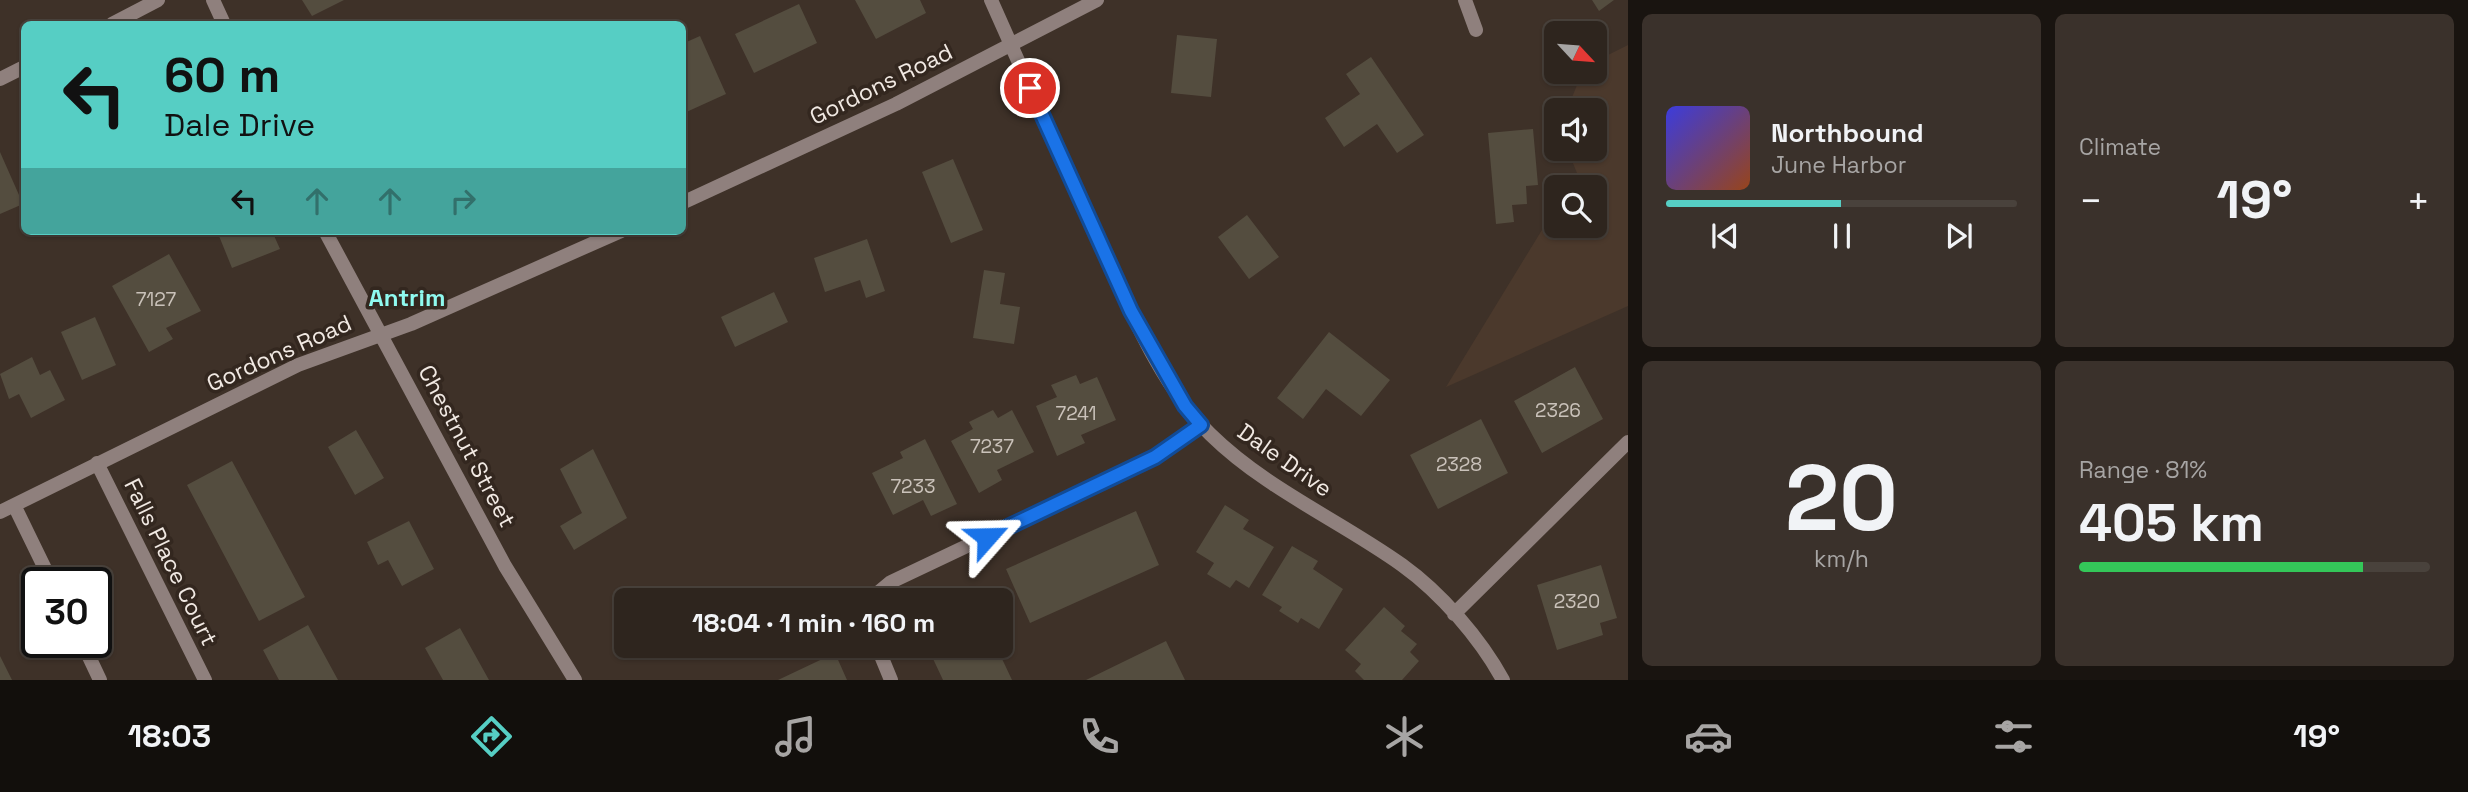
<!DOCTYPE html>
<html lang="en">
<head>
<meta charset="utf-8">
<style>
	:root { --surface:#2e251e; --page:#3a312b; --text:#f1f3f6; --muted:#a7a5a4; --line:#49423c; --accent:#56cec4 }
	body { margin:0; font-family:"Space Grotesk",sans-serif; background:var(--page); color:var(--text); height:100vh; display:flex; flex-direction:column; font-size:26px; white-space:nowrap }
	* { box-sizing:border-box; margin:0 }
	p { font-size:23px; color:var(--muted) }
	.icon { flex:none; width:38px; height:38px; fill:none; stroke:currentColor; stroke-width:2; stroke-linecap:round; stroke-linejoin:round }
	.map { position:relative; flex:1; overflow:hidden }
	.details { display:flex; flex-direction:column; gap:14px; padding:14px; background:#191410; width:840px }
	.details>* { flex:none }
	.banner { position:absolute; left:21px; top:21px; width:665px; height:214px; border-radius:10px; box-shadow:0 2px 5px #0004,0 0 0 2px var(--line); background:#56cec4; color:#111; overflow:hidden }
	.needle { width:46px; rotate:116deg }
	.fabs { position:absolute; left:1544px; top:21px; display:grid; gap:14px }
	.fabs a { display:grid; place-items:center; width:63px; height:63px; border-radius:10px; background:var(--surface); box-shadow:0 2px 5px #0004,0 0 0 2px var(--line); font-size:35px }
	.speed { position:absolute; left:21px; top:567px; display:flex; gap:14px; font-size:35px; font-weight:700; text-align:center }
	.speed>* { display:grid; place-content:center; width:91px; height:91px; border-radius:50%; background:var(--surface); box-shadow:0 2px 5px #0004,0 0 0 2px var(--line); line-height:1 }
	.speed .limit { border:4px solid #111; border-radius:10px; background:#fff; color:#111 }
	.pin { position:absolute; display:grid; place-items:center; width:60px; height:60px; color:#fff; margin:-30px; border:4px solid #fff; border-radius:50%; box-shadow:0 2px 7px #0007 }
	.me { position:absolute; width:77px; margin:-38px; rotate:65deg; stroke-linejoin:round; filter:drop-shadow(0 0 5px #0008) }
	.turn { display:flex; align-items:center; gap:24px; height:147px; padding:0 28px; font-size:32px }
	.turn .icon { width:91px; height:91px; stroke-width:2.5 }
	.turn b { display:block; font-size:49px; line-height:60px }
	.lanes { display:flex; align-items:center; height:66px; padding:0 28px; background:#0003; justify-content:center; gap:35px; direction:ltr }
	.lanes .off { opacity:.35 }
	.big { font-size:52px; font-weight:800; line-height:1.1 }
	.details .card { flex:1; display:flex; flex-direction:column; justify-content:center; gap:10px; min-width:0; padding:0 24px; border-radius:10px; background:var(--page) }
	.details .dial { align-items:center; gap:0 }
	.dial b { font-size:91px; line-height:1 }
	.song { display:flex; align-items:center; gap:21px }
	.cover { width:84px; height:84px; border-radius:10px; background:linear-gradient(135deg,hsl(240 70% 55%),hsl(20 70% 35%)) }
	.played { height:7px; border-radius:4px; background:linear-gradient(90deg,var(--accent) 50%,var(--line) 50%) }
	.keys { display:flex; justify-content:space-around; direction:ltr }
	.heat { display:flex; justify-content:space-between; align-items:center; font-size:38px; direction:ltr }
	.charge { height:10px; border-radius:5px; background:linear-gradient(90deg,#34c759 81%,var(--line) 0) }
	.details .tiles { flex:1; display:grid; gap:14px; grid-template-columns:repeat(2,1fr) }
	.trip { position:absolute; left:614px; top:588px; width:399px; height:70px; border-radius:10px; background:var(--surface); box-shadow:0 2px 5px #0004,0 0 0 2px var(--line); font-weight:800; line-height:70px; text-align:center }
	.menu { display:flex; height:112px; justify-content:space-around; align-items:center; background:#120f0c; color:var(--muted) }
	.menu .icon { width:49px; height:49px }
	.menu .selected { color:var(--accent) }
	.menu b { font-size:32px; color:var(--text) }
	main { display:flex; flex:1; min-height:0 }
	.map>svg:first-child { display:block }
</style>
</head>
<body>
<main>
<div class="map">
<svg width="1628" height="680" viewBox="0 0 1628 680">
	<rect width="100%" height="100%" fill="#3e3128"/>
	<path fill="#4b392c" d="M1628,45v261l-182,81 110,-180v19h38v-39h-26l9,-14 -10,-24h27v-39h-27l10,-25 10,-13h7v-8l8,-6z"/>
	<path fill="#544d3f" d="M302,0h42l-32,16z
		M855,0h65l6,13 -50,26z
		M1592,0h22l-15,11z
		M799,4l18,39 -63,30 -19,-39z
		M1177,35l40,4 -6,58 -40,-4z
		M700,36l26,58 -44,20v-70z
		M1371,57l53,78 -27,18 -20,-29 -33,23 -19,-29 35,-24 -14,-20z
		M1533,129l5,56 -12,1 1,18 -15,1 2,17 -18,2 -8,-91z
		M0,152l23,52 -23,10z
		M953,159l30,71 -32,13 -29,-71z
		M1247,215l32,42 -30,22 -31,-42z
		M217,231h55l8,18 -48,19z
		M867,239l18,52 -19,7 -6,-18 -35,12 -11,-34z
		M169,254l32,57 -35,17 7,11 -24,13 -37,-66z
		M984,270l21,3 -5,31 20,3 -6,37 -41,-6z
		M774,292l14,30 -53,25 -14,-30z
		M95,317l21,48 -34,15 -21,-48z
		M1329,332l61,48 -29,36 -35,-27 -23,30 -26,-21z
		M32,357l8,18 10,-5 15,30 -34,18 -12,-24 -10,5 -9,-25z
		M1575,367l28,52 -61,34 -28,-52z
		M1076,375l4,9 17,-7 19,43 -35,15 4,8 -28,13 -21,-50 21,-9 -6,-12z
		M993,410l5,8 14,-8 22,42 -37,18 5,10 -23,13 -28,-52 22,-12 -4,-7z
		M1481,419l27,54 -70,36 -28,-54z
		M356,430l28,48 -29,17 -27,-48z
		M925,439l32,65 -26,12 -8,-16 -30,15 -21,-42 31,-15 -3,-6z
		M593,449l34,69 -53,32 -14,-24 22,-13 -22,-44z
		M232,461l73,136 -46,24 -72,-136z
		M1225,505l24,15 -6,9 31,18 -25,41 -13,-8 -6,8 -23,-14 7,-11 -18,-11z
		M1136,511l23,54 -129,58 -24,-54z
		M409,521l25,48 -32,17 -14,-26 -10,5 -11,-23z
		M1292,546l26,15 -5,8 30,20 -24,40 -18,-11 -3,5 -19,-12 3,-4 -20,-12z
		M1601,565l16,53 -17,5 3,12 -46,15 -20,-65z
		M1384,607l21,19 -4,5 16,13 -7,8 9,9 -17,19h-38l-9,-9 6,-7 -16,-14z
		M308,625l30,55h-59l-16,-30z
		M460,628l29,52h-46l-18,-32z
		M1166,641l19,39h-99z
		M927,646h69l16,34h-69z
		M835,653l12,27h-69z
		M0,656l12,24h-12z"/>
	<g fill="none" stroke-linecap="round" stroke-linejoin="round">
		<path stroke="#8f807d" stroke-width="14" d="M213,0l11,24
			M991,0c37,82 73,165 110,247 30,64 58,136 109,187 56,55 129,86 192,131 39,28 78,73 101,115
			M1465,0l11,30
			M112,24l46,-24
			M0,79l24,-12
			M682,203l214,-99 201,-104
			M325,231l180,335 70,114
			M97,463l108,217
			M14,505l38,78
			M0,512l298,-147 113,-41 210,-93
			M875,600l4,-8 12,-10 264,-125 46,-32
			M1454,614l174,-172
			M82,642l18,38
			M877,646l14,34"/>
	</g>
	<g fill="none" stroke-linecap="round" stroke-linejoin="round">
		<g stroke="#114b97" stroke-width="18">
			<path id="route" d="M987,537l168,-80 46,-32 -16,-19 -54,-95 -101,-223"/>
		</g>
		<use href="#route" stroke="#1a73e8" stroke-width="12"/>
	</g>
	<g text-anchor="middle" stroke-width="7" stroke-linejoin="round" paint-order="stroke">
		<g font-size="19" fill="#cac2ba">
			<text x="156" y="306">7127</text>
			<text x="1558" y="417">2326</text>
			<text x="1076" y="420">7241</text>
			<text x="992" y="453">7237</text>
			<text x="1459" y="471">2328</text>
			<text x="913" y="493">7233</text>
			<text x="1577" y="608">2320</text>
		</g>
		<g font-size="23" fill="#f1e9e3" stroke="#33271f">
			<text transform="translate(881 84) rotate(-26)" y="8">Gordons Road</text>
			<text transform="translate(279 353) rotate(-24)" y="8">Gordons Road</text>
			<text transform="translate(467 446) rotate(62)" y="8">Chestnut Street</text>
			<text transform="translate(1285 460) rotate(35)" y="8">Dale Drive</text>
			<text transform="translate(171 562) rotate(64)" y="8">Falls Place Court</text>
		</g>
		<g font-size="24" font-weight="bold" fill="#8ff9ef" stroke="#33271f">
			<text x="407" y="306">Antrim</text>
		</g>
	</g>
</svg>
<div class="fabs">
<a><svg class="needle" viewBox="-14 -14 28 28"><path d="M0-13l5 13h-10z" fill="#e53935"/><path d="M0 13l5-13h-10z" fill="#a7a5a4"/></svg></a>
<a><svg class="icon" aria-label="sound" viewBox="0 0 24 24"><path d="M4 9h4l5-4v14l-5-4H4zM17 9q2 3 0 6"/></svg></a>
<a><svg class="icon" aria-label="search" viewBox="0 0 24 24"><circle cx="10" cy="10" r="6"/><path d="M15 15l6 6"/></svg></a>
</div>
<div class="speed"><div class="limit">30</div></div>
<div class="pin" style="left:1030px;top:88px;background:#d93025"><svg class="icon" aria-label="arrive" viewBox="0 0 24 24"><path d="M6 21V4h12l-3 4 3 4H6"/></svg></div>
<svg class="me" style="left:987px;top:537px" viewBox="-20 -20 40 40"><path d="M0-17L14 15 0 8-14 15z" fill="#1a73e8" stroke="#fff" stroke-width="4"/></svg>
<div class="trip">18:04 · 1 min · 160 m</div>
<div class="banner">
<div class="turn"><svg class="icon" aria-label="left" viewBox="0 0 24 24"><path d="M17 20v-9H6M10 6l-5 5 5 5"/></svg><div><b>60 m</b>Dale Drive</div></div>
<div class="lanes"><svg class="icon" aria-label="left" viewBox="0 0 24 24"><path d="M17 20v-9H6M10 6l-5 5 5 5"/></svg><svg class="icon off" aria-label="ahead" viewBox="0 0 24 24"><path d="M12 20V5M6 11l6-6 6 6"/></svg><svg class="icon off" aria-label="ahead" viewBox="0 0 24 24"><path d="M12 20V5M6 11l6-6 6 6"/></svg><svg class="icon off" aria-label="right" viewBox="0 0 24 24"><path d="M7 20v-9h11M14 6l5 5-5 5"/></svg></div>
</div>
</div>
<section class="details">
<div class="tiles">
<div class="card">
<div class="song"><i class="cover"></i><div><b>Northbound</b><p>June Harbor</p></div></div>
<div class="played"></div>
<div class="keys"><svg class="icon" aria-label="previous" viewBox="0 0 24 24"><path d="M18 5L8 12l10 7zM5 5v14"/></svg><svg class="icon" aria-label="pause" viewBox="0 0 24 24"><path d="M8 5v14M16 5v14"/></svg><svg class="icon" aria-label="next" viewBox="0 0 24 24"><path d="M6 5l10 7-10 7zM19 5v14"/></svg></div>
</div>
<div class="card"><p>Climate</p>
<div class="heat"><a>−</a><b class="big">19°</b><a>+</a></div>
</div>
<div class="card dial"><b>20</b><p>km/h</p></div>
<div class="card"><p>Range · 81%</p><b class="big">405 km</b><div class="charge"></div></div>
</div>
</section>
</main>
<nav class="menu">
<b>18:03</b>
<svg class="icon selected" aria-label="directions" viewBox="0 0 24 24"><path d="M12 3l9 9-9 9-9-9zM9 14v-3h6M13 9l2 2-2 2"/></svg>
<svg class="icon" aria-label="music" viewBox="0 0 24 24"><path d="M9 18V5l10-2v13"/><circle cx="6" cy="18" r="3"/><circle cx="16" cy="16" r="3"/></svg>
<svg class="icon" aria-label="phone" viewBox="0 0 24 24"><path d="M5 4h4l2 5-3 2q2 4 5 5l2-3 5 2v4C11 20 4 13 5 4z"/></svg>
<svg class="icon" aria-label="climate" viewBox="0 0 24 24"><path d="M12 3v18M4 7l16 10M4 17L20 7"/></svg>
<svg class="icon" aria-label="car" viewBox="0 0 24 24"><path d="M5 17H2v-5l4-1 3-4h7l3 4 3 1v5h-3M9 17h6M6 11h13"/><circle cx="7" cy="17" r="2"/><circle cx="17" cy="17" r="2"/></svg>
<svg class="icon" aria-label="filters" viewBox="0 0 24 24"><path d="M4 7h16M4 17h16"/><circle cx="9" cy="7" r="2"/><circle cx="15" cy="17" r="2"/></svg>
<b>19°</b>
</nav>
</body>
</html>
